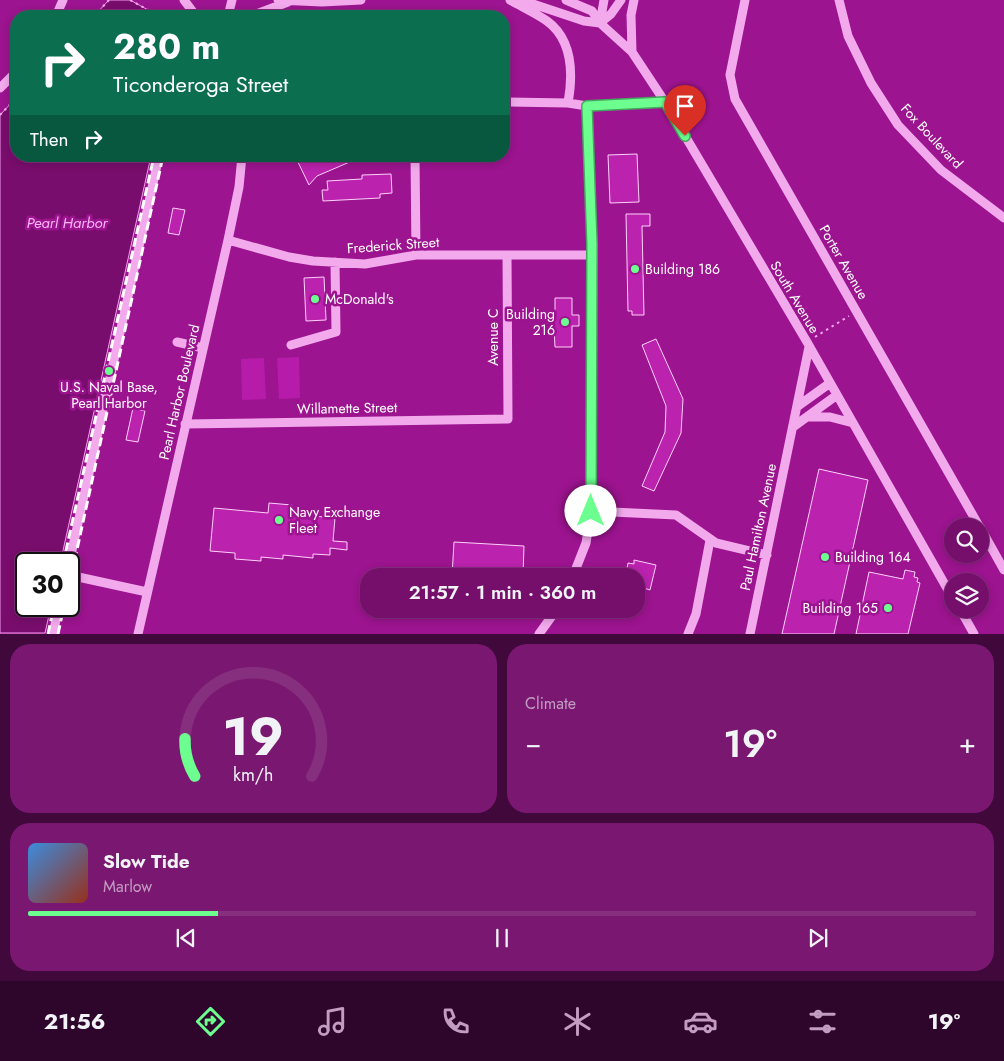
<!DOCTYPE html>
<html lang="en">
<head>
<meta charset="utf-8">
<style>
	:root { --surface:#750f6b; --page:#7a1871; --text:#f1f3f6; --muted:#c29cc1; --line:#862f7e; --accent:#6cff90 }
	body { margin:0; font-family:Jost,sans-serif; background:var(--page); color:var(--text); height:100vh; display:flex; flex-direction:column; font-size:19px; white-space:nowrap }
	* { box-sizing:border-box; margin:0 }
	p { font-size:16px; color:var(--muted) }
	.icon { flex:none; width:28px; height:28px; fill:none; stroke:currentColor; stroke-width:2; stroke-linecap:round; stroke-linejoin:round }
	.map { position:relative; height:634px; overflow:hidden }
	.drawer { display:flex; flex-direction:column; gap:10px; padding:10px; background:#40083b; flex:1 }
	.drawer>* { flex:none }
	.banner { position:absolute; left:10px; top:10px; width:500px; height:152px; border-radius:20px; box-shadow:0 2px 8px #0003,0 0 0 1px var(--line); background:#0b6e4f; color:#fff; overflow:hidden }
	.fabs { position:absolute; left:944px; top:518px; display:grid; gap:10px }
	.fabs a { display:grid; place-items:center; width:45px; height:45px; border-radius:50%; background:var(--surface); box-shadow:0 2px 8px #0003,0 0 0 1px var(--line); font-size:25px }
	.speed { position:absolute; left:15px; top:552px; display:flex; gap:10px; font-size:25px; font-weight:700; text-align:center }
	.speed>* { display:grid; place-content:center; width:65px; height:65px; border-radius:50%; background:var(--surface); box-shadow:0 2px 8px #0003,0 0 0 1px var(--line); line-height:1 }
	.speed .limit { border:2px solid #111; border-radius:8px; background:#fff; color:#111 }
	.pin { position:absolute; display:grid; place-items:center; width:42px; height:42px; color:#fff; margin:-51px -21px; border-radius:50% 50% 50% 0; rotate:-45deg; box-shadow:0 0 5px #0007 }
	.pin .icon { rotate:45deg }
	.me { position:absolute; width:55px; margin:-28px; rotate:0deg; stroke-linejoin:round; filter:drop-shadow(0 0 4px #0008) }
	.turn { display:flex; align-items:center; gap:18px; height:105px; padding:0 20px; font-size:22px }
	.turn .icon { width:65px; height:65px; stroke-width:2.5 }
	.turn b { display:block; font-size:35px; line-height:42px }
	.then { display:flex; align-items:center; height:48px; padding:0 20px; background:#0003; gap:10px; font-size:19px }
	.big { font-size:38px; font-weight:600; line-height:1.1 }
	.drawer .tile { flex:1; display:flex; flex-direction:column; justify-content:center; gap:8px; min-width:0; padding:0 18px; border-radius:20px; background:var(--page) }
	.drawer .dial { align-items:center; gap:0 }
	.dial svg { height:130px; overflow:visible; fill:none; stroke:var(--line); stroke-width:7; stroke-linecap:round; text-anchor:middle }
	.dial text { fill:var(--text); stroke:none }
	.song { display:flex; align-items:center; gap:15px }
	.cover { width:60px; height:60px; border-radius:8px; background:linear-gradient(135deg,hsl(210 70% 55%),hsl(10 70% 35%)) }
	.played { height:5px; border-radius:2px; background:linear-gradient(90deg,var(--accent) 20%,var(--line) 20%) }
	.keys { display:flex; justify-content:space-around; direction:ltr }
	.heat { display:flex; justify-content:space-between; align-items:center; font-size:28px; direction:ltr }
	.drawer .tiles { flex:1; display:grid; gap:10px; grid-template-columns:1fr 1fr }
	.tile:last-child { grid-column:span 2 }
	.trip { position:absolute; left:360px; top:568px; width:285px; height:50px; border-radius:20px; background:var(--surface); box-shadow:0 2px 8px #0003,0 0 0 1px var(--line); font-weight:600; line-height:50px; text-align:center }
	.menu { display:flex; height:80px; justify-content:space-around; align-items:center; background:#2f062b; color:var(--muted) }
	.menu .icon { width:35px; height:35px }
	.menu .selected { color:var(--accent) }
	.menu b { font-size:22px; color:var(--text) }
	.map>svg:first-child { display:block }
</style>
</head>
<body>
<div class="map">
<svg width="1004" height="634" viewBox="0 0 1004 634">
	<rect width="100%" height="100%" fill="#9c148f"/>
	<path fill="#b61ca9" d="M299,357l1,41 -21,1 -2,-41z
		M264,358l2,41 -24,1 -1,-41z"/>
	<path fill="#790d6d" stroke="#f69cf0" d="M109,0h21l29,16h-65z
		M16,98v58h135l-91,408h-34v42h25l-6,27h-45v-518z"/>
	<path fill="#bb22ae" stroke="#fdd2fa" d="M637,154l2,48 -29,1 -2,-48z
		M295,156h54l3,5 -35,15 -8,9z
		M391,174l1,19 -12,1v4l-57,3 -1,-11h6l-1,-9 35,-2v-4z
		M173,208l12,2 -6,25 -11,-2z
		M626,214h24v12h-8l2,89h-12v-4h-4z
		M324,277l2,43 -20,1 -2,-43z
		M555,298h17v17h7v11h-7v21h-17l-1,-18h-4v-12h5z
		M656,339l27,60 -2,34 -27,58 -12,-5 23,-54 1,-26 -24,-61z
		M133,408l12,3 -7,31 -12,-2z
		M819,469l49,11 -34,154h-52z
		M269,503l23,2v9l43,4 -2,23 14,1v8l-17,-2v7l-17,-1v4l-30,-3v4l-22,-2v4l-26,-2v-6l-25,-2 4,-43 54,5z
		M454,542l70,4 -1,30h-71z
		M634,560l22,5 -6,25 -6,-2 -2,12 -6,-1v-23l-10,-2 2,-11 6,1z
		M905,570l10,2 -1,5 4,1 -1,4 3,1 -12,51h-52l13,-62 34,7z"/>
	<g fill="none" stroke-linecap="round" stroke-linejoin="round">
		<path stroke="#f3aaed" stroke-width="2" stroke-dasharray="2.5 4" stroke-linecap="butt" d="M130,0l29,16
			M94,16l15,-16
			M0,115l16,-17
			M815,337l34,-21"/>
		<path stroke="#f3aaed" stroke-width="9" d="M184,0l12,16
			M278,0l44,2 39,-2
			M510,0c12,7 26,13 37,21 26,19 26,54 21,82
			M521,0l63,21 16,2
			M566,0l26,11 8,12 32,29 33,50 142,240 145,255
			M745,0l-15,75 5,24 244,427
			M839,0l9,36 23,47 27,42 43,45 63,48
			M56,16l7,-16
			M228,16l4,-16
			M251,16l37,-14
			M600,23l11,-9 10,-14
			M600,23l4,-23
			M632,52l-1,-37 3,-15
			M0,88l16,-16
			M504,102l64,1 19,3 78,-4
			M415,156l1,99
			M228,240l61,17 24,4 52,3 51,-9h176
			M177,342l26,6
			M291,345l45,-13 -1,-70
			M798,406l32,-23
			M807,417h23l23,6
			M185,424l323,-5 -1,-164
			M793,427l44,-32
			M591,511l85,4 40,28 51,12
			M980,527l24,43
			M69,564l90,-408
			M69,575l78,17
			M573,576l13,-33 5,-32 1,-267 -5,-138
			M960,609l14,25
			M53,634l6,-28
			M138,634l90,-394 11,-53 3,-31
			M539,634l18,-25
			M688,634l8,-20 14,-74
			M750,634l59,-287"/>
		<path stroke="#fff" stroke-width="3" stroke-dasharray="9 4" stroke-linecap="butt" d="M63,564l91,-408
			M69,586l94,-430
			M48,634l6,-28
			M58,634l6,-28"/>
	</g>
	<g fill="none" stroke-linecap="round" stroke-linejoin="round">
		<g stroke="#46a65e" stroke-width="12">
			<path id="route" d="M591,511l1,-267 -5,-138 78,-4 20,34"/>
		</g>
		<use href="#route" stroke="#6cff90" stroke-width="9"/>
	</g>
	<g fill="#6cff90" stroke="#9c148f" stroke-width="2">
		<circle cx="635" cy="269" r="5"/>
		<circle cx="315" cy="299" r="5"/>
		<circle cx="565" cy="322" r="5"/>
		<circle cx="109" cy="371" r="5"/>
		<circle cx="279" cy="520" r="5"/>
		<circle cx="825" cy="557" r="5"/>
		<circle cx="888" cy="608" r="5"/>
	</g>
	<g text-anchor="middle" stroke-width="5" stroke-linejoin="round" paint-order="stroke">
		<g font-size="14" fill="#fff" stroke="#9c148f">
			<text transform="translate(932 136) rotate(47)" y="5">Fox Boulevard</text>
			<text transform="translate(393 245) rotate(-4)" y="5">Frederick Street</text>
			<text transform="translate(844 262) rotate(60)" y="5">Porter Avenue</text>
			<text transform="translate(795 297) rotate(59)" y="5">South Avenue</text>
			<text transform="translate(493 337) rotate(-90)" y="5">Avenue C</text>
			<text transform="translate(179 392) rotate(-77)" y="5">Pearl Harbor Boulevard</text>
			<text transform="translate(347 408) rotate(-1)" y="5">Willamette Street</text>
			<text transform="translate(758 527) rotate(-78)" y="5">Paul Hamilton Avenue</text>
		</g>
		<g font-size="14" fill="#fff" stroke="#9c148f" text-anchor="start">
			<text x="645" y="274">Building 186</text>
			<text x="325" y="304">McDonald's</text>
			<text x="555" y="319" text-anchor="end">Building<tspan x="555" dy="16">216</tspan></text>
			<text x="109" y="392" text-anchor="middle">U.S. Naval Base,<tspan x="109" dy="16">Pearl Harbor</tspan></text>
			<text x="289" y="517">Navy Exchange<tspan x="289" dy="16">Fleet</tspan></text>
			<text x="835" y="562">Building 164</text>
			<text x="878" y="613" text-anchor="end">Building 165</text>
		</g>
		<g font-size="15" font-style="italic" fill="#fab7f4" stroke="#9c148f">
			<text x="67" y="228">Pearl Harbor</text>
		</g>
	</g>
</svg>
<div class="fabs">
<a><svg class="icon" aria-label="search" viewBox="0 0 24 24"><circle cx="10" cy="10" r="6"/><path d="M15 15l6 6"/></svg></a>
<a><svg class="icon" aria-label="layers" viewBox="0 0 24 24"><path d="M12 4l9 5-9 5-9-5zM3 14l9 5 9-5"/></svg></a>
</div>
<div class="speed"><div class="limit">30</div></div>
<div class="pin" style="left:685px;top:136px;background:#d93025"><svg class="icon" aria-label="arrive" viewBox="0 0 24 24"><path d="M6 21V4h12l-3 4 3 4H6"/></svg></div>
<svg class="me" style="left:591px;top:511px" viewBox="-20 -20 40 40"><circle r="19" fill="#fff"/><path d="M0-13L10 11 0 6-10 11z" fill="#6cff90"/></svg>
<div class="trip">21:57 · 1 min · 360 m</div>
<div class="banner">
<div class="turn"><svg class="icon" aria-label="right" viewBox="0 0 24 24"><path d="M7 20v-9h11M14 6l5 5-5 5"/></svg><div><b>280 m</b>Ticonderoga Street</div></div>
<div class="then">Then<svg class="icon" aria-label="right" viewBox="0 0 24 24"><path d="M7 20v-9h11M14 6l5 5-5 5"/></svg></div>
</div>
</div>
<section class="drawer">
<div class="tiles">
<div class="tile dial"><svg viewBox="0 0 100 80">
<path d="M14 69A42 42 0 1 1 86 69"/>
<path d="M14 69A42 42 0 0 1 8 46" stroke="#6cff90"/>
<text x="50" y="56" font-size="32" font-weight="700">19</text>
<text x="50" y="72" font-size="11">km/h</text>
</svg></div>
<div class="tile"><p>Climate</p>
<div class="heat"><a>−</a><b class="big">19°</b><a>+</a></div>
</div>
<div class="tile">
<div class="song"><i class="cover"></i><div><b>Slow Tide</b><p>Marlow</p></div></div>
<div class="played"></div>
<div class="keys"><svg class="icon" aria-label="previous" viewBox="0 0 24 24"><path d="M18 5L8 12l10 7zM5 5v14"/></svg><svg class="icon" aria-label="pause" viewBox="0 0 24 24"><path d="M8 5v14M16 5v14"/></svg><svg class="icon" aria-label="next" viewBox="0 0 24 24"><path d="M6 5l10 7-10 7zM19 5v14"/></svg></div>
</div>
</div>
</section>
<nav class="menu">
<b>21:56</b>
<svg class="icon selected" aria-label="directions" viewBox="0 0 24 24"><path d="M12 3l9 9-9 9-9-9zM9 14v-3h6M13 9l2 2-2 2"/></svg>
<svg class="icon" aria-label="music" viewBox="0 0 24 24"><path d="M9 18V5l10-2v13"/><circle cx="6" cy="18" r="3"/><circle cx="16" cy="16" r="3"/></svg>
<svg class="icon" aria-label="phone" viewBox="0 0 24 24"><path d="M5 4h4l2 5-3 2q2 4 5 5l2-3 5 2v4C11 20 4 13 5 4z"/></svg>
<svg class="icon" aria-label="climate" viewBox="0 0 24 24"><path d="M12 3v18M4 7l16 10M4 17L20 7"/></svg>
<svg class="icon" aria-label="car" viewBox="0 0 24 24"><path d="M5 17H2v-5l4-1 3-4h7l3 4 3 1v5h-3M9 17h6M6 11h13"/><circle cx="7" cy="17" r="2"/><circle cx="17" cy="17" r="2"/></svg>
<svg class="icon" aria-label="filters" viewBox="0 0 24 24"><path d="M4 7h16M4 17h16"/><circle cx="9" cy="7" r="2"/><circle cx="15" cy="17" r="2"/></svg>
<b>19°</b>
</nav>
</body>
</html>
